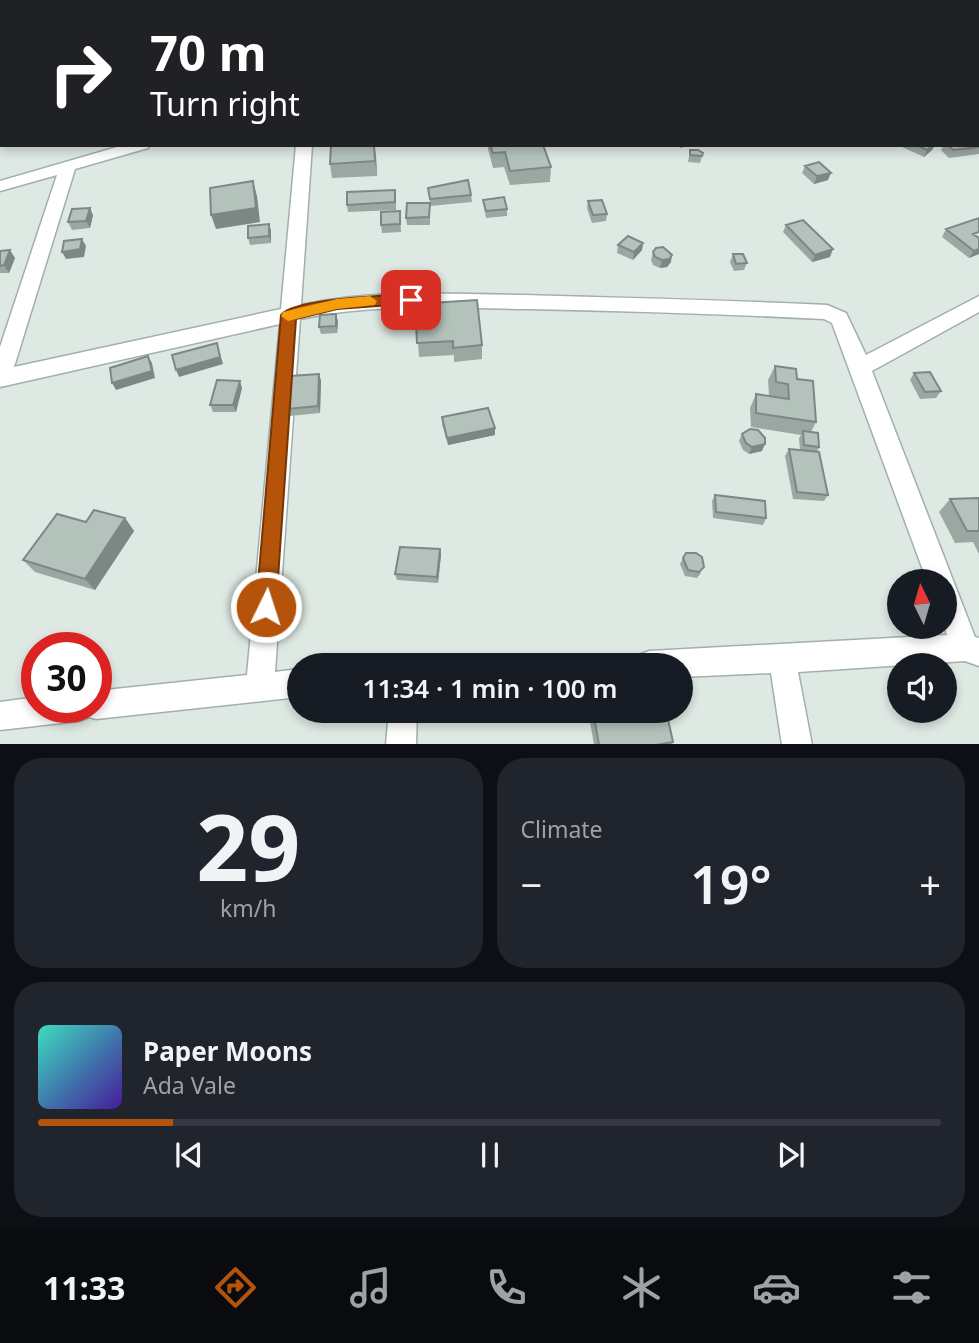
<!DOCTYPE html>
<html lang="en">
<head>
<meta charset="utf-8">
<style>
	:root { --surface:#171b24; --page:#20242c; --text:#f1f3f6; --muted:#9ea1a6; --line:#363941; --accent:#b45309 }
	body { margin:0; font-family:"Noto Sans",sans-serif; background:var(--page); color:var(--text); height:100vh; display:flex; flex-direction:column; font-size:26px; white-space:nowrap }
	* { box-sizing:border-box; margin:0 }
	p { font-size:23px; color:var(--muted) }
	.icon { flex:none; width:38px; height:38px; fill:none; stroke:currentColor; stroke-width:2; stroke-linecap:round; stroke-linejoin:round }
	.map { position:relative; height:744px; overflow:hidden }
	.drawer { display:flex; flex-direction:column; gap:14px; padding:14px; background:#0d0f14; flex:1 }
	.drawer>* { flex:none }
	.banner { position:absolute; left:0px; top:0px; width:980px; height:147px; box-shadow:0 4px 10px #0003; background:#202124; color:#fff; overflow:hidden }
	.needle { width:46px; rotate:355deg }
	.controls { position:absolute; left:887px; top:569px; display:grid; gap:14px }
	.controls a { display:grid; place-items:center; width:70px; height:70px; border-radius:50%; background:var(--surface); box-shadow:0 4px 10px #0003; font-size:35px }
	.speed { position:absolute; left:21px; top:632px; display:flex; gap:14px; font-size:35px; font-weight:700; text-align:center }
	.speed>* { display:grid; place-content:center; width:91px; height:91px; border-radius:50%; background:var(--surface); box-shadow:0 4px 10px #0003; line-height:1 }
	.speed .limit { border:10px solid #d22; background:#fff; color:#111 }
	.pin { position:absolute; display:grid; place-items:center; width:60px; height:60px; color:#fff; margin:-30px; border-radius:14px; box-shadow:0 4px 10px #0006 }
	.me { position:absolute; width:77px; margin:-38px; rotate:4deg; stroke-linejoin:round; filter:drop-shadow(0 0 5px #0008) }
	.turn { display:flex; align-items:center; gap:24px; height:147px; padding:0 35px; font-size:32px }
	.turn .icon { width:91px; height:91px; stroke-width:2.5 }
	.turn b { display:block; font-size:49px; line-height:60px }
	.big { font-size:52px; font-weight:600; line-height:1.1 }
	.drawer .widget { flex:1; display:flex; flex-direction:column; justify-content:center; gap:10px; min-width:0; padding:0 24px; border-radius:28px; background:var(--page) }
	.drawer .dial { align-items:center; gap:0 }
	.dial b { font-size:91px; line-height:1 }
	.song { display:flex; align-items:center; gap:21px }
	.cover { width:84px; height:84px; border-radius:10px; background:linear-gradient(135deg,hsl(170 70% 55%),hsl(260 70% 35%)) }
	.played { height:7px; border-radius:4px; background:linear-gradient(90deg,var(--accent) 15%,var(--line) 15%) }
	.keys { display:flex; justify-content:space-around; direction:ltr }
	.heat { display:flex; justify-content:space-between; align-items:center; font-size:38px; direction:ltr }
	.drawer .tiles { flex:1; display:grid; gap:14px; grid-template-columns:1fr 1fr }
	.widget:last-child { grid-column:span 2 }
	.trip { position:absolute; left:287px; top:653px; width:406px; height:70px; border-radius:35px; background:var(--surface); box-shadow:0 4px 10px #0003; font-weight:600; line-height:70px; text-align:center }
	.menu { display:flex; height:112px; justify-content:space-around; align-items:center; background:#090b0e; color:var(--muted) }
	.menu .icon { width:49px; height:49px }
	.menu .selected { color:var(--accent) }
	.menu b { font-size:32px; color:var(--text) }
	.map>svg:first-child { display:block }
</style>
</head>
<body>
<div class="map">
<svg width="979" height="745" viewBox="0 0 979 745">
	<rect width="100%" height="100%" fill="#dee9e3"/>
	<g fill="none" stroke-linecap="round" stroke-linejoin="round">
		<g stroke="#a1b0aa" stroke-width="3">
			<path id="street" d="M93,0h15l-16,2z
				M0,39h2l-2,9z
				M124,145h26l-2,3 -73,21 -61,198 267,-58 15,-164h16l-11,160c73,-16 148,-11 223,-10 101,3 202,5 303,10l19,8 20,42 113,-59v16l-107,59 103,266 4,1v28l-14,-5 -167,11 14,73h-30l-11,-72 -90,4v-12h-46l4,-10 10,-4 298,-16 -3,-9 1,-45h-18l-95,-258 -8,-4c-99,-5 -198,-8 -297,-10 -76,-1 -153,-6 -227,10l-25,353 24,-3v28l-203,22 -7,-2 -10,4 -79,9v-28l37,-5v10h59v-16l151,-16 33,-351 -280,63v-40l57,-172 -57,16v-10z
				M389,710h28l-1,35h-30z"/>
		</g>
		<g stroke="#9eb4ab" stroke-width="3">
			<path id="secondary" d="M640,0h18l1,2h-18z
				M978,62h1v9h-1z"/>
		</g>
		<use href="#street" fill="#fff" fill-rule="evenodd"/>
		<use href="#secondary" fill="#fff" fill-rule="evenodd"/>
	</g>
	<path fill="#9aa8a2" d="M108,0h56v1l19,1h-75z
		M521,0h39v2h-39z
		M708,0h19l-1,2h-10z
		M979,139v15l-30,4 -8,-8 3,-5h34z
		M487,145h56l8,22 -1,15 -40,3 -6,-18 -11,1z
		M900,145h35l-3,5 -8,7 -24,-11z
		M690,150l13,3 -3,10 -12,-1z
		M376,156l1,20 -45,2 -2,-14z
		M805,166l23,14 -14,4 -12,-11z
		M428,188l43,7 1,7 -42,4v19h-23l-1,-7 24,-15z
		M396,197v13l-48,2 -1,-7z
		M483,200l24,9v7l-21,2 -2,-11z
		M588,201l19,13 -1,7 -14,2 -5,-15z
		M400,211l1,21 -19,1 -1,-8z
		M93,215l-3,13 -18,2 -4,-8z
		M269,224l2,7v12l-21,2 -2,-7z
		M786,225l44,32 -18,5 -29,-30z
		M946,229l33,25 -10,4 -27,-21z
		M643,243l-1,7 -9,10 -16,-7 1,-8z
		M0,251l15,7 -6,15h-9z
		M653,252l18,10 -4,5 -7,1 -7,-3 -2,-5z
		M733,254l14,9 -3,7 -10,1 -4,-9z
		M415,304l67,41v14l-28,3v-7l-35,2z
		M338,321l-1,12 -16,1 -2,-7z
		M775,366l22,13 19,43 -5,10 8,15 -2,5 11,43 -4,6 -31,-2 -8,-43 4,-7 11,1 -1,-12 2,-3 -50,-8 -1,-19 6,-14 13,2 -1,-16z
		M914,373l27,18 -5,7 -16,1 -10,-19z
		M319,374l2,7 -1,32 -31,3 -2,-7z
		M242,388l-6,24h-23l-3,-7z
		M442,417l53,11v7l-47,10 -6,-21z
		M742,434l20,17 -13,3 -6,-4 -4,-9z
		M715,495l51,23 -3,7 -50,-7 -1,-17z
		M979,498v56l-6,-12 -18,1 -16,-31 11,-13z
		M125,518l9,13 -39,59 -60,-18 -12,-12 63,-38z
		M440,549l1,6 -3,28 -41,-3 -2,-6z
		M683,558l18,15 -4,5 -12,-2 -5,-12z
		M588,710h78l7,32 -1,3h-78z"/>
	<path fill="#7d8884" d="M155,0h9l1,2h-13z
		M279,0h13v2h-16z
		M374,145l2,11 1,20 -2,-15z
		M681,145h10l-11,3z
		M933,145h2l-3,5 -8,7 3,-7z
		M831,173l-3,7 -14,4 3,-8z
		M253,181l4,15 3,26 -44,7 -5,-14z
		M90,208l3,7 -3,13 -4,-7z
		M269,224l2,7v12l-2,-7z
		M82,239l4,7 -2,11 -18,2 -4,-7z
		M643,243l-1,7 -9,10 1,-8z
		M833,249l-3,8 -18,5 3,-7z
		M979,249v5l-10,4 5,-7z
		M10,250l5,8 -6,15 -5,-8z
		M672,255l-1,7 -4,5 -7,1 2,-8z
		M336,314l2,7 -1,12 -1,-7z
		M217,343l6,21 -44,13 -3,-7z
		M148,356l4,7 3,15 -39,12 -4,-7z
		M319,374l2,7 -1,32 -2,-7z
		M240,381l2,7 -6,24 -3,-7z
		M495,428v7l-47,10 -1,-7z
		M765,444l-3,7 -13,3 3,-7z
		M125,518l9,13 -39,59 -10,-11z
		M440,549l1,6 -3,28 -1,-6z"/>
	<path fill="#b3c3bc" stroke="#7d8884" stroke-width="2" d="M7,0h22l-5,2h-14z
		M124,0h31l-3,2h-22z
		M167,0h10l6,2h-19z
		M246,0h33l-3,2h-33z
		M417,0h35l1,1 -35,1z
		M493,0h16v2h-15z
		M978,139l1,8 -26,3 -5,-5h30z
		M331,145h43l1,16 -45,3z
		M490,145h53l8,22 -41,4 -5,-19 -12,1z
		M917,145h16l-6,5z
		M690,150h8l5,3 -1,3 -12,-1z
		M819,162l12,11 -14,3 -12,-10z
		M468,180l3,15 -41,4 -2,-11z
		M253,181l3,27 -45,7 -1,-27z
		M395,190v12l-48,3v-13z
		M504,197l3,12 -21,2 -3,-11z
		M602,200l5,14 -14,1 -5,-14z
		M407,203h23l-1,14 -23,1z
		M90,208l-4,13 -18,1 4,-13z
		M400,211v13l-19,1v-13z
		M979,218v14l-6,2 6,4v11l-5,2 -28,-22z
		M803,220l30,29 -18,6 -29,-30z
		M269,224v12l-21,2v-12z
		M628,236l15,7 -9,9 -16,-7z
		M82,239l-2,10 -18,3 2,-11z
		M663,247l9,8 -3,4 -7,1 -7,-3 -2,-5 3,-4z
		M10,250l-6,15 -4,1v-15z
		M733,254h10l4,9 -11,1z
		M477,300l5,45 -29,3v-7l-36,2 -2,-39z
		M336,314v12l-17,1 1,-12z
		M217,343l3,14 -44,13 -4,-15z
		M148,356l4,15 -40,12 -2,-15z
		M775,366l21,3 1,10 16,2 3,41 -60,-9v-19l33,5 -1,-15 -12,-2z
		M930,372l11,19 -16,1 -11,-19z
		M319,374l-1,32 -31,3 3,-33z
		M217,380l23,1 -7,24h-23z
		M488,408l7,20 -48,10 -5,-21z
		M750,429l8,1 7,8v6l-13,3 -6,-4 -4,-9z
		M803,431l15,2 1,14 -15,-2z
		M789,449l30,3 9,43 -31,-3z
		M715,495l50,6 1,17 -50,-6z
		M979,498v33h-12l-17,-32z
		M94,510l31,8 -40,61 -62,-19 34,-46 29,8z
		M400,547l40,2 -3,28 -42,-3z
		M686,553h10l6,4 2,10 -5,5 -11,-2 -5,-12z
		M593,710h73l7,32 -17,3h-57z"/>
	<path fill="#b45309" stroke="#753606" stroke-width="2" d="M411,294l6,2 2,4 -2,3 -80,6 -41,10 -20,288 -3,6 -7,3 -7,-3 -3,-6 25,-292c13,-17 106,-19 130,-21z"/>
	<path fill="#f59e0b" d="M370,296l7,5 -2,4 -38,4 -49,12 -7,-5 2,-4 54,-13z"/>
</svg>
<div class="controls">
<a><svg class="needle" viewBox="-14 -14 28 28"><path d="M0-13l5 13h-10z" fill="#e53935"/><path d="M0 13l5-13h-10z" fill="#9ea1a6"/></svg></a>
<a><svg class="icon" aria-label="sound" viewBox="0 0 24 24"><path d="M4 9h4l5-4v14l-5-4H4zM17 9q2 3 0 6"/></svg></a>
</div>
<div class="speed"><div class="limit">30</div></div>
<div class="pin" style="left:411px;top:300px;background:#d93025"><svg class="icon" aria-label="arrive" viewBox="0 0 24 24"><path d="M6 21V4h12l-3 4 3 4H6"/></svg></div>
<svg class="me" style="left:266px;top:607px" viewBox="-20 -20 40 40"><circle r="17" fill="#b45309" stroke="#fff" stroke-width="3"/><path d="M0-11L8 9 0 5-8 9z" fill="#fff"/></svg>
<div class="trip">11:34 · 1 min · 100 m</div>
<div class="banner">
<div class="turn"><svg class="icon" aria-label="right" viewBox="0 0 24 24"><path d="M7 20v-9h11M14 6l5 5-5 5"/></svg><div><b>70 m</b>Turn right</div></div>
</div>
</div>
<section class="drawer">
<div class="tiles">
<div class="widget dial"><b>29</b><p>km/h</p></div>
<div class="widget"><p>Climate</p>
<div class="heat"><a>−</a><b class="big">19°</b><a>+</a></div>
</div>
<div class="widget">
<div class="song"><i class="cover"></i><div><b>Paper Moons</b><p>Ada Vale</p></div></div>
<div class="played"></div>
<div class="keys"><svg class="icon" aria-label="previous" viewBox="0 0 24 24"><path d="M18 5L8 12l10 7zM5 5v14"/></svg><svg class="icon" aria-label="pause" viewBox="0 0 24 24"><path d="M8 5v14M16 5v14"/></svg><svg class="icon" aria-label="next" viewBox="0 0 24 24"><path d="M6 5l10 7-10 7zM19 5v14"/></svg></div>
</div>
</div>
</section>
<nav class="menu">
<b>11:33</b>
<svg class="icon selected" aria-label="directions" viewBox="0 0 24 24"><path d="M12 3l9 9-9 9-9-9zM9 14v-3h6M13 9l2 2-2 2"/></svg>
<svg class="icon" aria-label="music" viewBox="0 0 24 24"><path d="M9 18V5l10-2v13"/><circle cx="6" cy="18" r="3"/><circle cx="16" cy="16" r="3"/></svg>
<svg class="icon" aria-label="phone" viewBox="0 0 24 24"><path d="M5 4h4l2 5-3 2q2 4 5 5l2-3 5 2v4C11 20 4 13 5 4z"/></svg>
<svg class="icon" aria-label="climate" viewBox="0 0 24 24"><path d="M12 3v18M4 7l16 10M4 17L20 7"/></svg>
<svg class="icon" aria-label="car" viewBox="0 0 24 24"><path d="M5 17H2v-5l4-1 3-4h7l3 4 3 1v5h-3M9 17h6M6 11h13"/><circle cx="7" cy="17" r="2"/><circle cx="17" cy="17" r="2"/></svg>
<svg class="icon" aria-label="filters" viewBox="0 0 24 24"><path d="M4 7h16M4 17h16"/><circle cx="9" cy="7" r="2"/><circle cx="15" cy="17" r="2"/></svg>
</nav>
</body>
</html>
